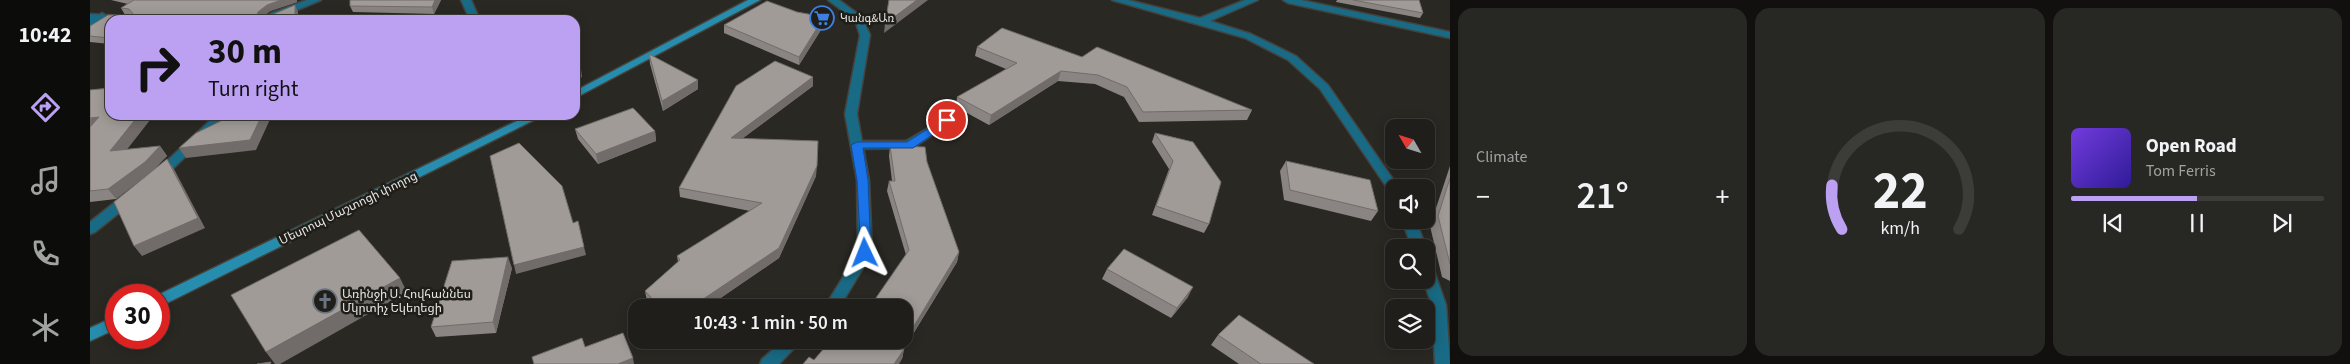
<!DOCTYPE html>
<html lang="en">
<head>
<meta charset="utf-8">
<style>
	:root { --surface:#1f1e1a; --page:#272723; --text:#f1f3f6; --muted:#a1a2a2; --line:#3c3c39; --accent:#bca0f2 }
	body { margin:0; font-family:"Source Sans 3","Noto Sans Armenian",sans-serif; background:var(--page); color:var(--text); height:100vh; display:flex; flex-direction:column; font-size:19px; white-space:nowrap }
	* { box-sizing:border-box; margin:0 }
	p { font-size:16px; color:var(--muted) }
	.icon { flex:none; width:28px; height:28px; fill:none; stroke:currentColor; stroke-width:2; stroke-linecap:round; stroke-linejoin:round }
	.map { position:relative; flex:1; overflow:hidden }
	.details { display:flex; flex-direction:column; gap:8px; padding:8px; background:#11100e; width:900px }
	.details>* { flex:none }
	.hud { position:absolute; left:15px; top:15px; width:475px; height:105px; border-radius:15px; box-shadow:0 2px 12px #0003,0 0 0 1px var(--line); background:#bca0f2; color:#111; overflow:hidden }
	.needle { width:32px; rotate:309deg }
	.controls { position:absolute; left:1295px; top:119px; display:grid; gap:10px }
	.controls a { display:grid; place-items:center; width:50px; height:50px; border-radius:10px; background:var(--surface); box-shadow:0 2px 12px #0003,0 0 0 1px var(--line); font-size:25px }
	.speed { position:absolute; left:15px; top:284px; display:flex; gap:10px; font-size:25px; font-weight:700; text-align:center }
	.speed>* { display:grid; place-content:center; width:65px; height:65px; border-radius:50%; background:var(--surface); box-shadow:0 2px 12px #0003,0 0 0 1px var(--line); line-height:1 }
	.speed .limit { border:8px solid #d22; background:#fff; color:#111 }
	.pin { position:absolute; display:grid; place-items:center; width:42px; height:42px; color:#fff; margin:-21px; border:2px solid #fff; border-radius:50%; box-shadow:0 1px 5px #0007 }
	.me { position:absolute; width:55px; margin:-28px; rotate:358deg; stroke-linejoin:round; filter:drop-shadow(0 0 4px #0008) }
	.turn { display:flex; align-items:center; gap:18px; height:105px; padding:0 20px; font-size:22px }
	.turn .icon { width:65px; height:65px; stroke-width:2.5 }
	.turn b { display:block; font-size:35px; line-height:42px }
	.big { font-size:38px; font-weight:600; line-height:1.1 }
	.details .card { flex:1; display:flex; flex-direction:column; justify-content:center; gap:8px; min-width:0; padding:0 18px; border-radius:15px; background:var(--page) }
	.details .dial { align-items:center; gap:0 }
	.dial svg { height:130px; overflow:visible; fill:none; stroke:var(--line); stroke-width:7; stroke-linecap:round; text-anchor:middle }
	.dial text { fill:var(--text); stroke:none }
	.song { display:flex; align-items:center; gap:15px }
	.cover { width:60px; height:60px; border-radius:8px; background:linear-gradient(135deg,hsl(260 70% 55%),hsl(250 70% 35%)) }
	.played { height:5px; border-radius:2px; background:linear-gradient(90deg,var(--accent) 50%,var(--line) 50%) }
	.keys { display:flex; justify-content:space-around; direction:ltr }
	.heat { display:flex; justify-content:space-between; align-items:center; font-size:28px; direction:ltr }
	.details .tiles { flex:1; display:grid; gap:8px; grid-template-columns:repeat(3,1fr) }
	.trip { position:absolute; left:538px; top:299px; width:285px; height:50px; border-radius:15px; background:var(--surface); box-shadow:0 2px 12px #0003,0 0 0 1px var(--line); font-weight:600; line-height:50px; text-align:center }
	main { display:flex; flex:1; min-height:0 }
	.dock { display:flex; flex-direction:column; width:90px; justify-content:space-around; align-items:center; background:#0c0c0a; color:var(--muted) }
	.dock .icon { width:35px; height:35px }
	.dock .active { color:var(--accent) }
	.dock b { font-size:22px; color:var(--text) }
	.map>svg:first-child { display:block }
</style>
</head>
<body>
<main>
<nav class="dock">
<b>10:42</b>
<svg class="icon active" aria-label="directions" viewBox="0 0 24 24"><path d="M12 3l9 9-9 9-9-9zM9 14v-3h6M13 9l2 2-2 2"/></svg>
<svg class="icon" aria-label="music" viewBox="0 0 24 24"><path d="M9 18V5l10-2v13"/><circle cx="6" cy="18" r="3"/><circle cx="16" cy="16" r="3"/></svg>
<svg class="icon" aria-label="phone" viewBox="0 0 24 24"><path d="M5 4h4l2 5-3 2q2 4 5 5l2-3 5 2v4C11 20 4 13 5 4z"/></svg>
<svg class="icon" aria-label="climate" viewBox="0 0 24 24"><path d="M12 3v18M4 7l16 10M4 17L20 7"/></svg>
</nav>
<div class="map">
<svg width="1360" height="364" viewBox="0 0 1360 364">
	<rect width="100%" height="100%" fill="#292823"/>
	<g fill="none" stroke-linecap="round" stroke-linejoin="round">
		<g stroke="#44433e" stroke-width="3">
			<path id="lane" d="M12,13l5,3 -2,2 -15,9v-7z
				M857,117l6,3 -2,2 -38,26 -56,1 -6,-4 6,-4h49z"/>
		</g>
		<g stroke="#44433e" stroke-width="3">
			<path id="street" d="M217,0h14l-48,20h-11l9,-7z
				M371,0h10l9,20h-10z
				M738,0h11l23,17 8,18 -13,79 12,66 3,73 -33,55h-15l34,-55 -1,-73 -12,-66 15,-79 -5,-15z
				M1022,0h16l72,18 45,-18h13l-48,21 41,13 45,22 32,29 71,103h-5v5l-4,-1 -70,-103 -32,-29 -43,-22z
				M1193,0h18l149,32v6l-162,-35z
				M0,14l42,3 5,3h-47z
				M126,115h13l-66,63h-8l-2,-3 2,-3z
				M39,194l6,4 -1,3 -39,31 -5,2v-12l34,-27z
				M1312,220h14l10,28h-14z
				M1336,263l5,1 2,4 13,37 4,59h-15l-3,-59 -9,-25h3z
				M694,340h18l-23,24h-19l2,-5z"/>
		</g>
		<g stroke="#44433e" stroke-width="3">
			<path id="secondary" d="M658,0h12l-185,98v-7z
				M439,115h15l-385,192 -1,-12z
				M26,316v13l-26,12v-13z"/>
		</g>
		<use href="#lane" fill="#196a85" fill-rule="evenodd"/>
		<use href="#street" fill="#196a85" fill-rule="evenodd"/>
		<use href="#secondary" fill="#278daf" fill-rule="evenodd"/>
	</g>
	<path fill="#8a8582" d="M21,0h186v2l-27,9 -5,4h6l27,-3v8h-188v24l-20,-2v-16l35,-11 -4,-7 7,-4z
		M351,0l-7,14 -81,-2 -3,-6z
		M1247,0h82l4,13 -3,5 -84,-16z
		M707,12l27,5v8l-25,40 -75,-32v-8z
		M887,47l105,10 170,53 -5,10 -108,2 -15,-25 -29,-13 -37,-3 -69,44 -33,-18 1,-10 49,-28 -31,-13z
		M559,54l49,35 -35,22 -13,-47z
		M723,77v9l-70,52 73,38 -37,82 -73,50h-53l-6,-7 -2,-10 33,-29 -1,-6 73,-45 -70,-14 -1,-9z
		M0,90l37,60 33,-4 7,10 -51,43 -26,3z
		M485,129l80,2 1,10 -58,23 -20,-25z
		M1065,133l38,9 16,82 -5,9 -52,-18 17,-46 -17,-27z
		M800,146l37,16 32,90 -2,10 -53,87 -2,10 -88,1 90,-20 2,-85 -19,-64 2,-10h3l-3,-25z
		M1196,161l92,50 -7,10 -87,-21 -4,-29z
		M1360,166v115l-8,-4 -12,-51z
		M422,268l-16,65 -60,4 -5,-10z
		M1017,269l81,28 -17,21 -69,-39z
		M1128,335l96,29h-75l-28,-19z"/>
	<path fill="#716c6a" d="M191,0h16v2l-27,9 -9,8 -4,-4 1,-3 9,-7z
		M345,0h6l-7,14 -2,-7z
		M827,0h11l-44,33 1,-9z
		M205,5l3,7v8h-3z
		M734,17v8l-25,40v-8z
		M491,69l1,8 -7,4v-10z
		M971,71l-3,10 -69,44 2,-10z
		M723,77v9l-82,61v-9z
		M608,80v9l-35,22 -1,-10z
		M49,115h15l-36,46 -8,-10z
		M172,115h10l-16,35 -70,8 -7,-10z
		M9,117l-9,12v-11z
		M565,131l1,10 -58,23 -2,-10z
		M70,146l7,10 -15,16 -36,27 -8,-10z
		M77,159l7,10 31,59 -63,28 -8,-10z
		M727,166l-1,10 -37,82 -73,50h-16z
		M494,247l2,8 -70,19 -2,-9z
		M869,252l-2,10 -57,93 4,-6 -2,10 -3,5h-5l7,-17z
		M418,257l4,11 -16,65 -3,-11z
		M310,278l7,14 -127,72h-5l-9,-12z
		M1103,287l-5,10 -17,21 6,-10z
		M543,358l1,6h-16z"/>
	<path fill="#a19b97" stroke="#716c6a" d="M44,0h147l-14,5 -9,7 -1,3h14l24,-10v15h-185v18l-20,-2v-10l18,-11h26l-5,-6 -8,-1z
		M260,0h85l-3,7 -82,-1z
		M799,0h28l-32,24z
		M1263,0h66l4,13z
		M677,1l30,11 27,5 -25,40 -75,-32z
		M912,28l80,29 15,-10 155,63 -109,2 -16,-25 -29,-12 -37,-4 -70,44 -34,-18 60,-34 -40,-16z
		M559,54l49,26 -36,21z
		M685,61l38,16 -82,61 87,3 -1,25 -38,82 -89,60h-29l-16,-17 35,-31 -3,-4 85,-53 -83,-15 57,-102z
		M485,63l6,6 -6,2z
		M20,88v27h29l-29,36 50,-5 -15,16 -37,27 -18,2v-64l9,-10 -9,1v-28z
		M543,108l22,23 -59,23 -21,-25z
		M143,115h29l-12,25 -71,8 17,-15z
		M1065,133l38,9 28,40 -12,42 -53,-18 17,-45z
		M429,143l43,43 11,37 5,-2 6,26 -70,18 -24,-109z
		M800,146l35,1 2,15 32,90 -58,95 3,2 -10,15h-91l6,-7 5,3 17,-20h73v-32h-35l40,-58 -20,-69h6z
		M77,159l31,59 -64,28 -20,-44z
		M1196,161l84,19 8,31 -88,-21z
		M1360,178v86l-12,-48z
		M269,230l41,48 -134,74 -35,-57z
		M1034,249l69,38 -16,21 -70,-39z
		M418,257l-15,65 -62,5 21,-66z
		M1149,315l75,49h-53l-43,-29z
		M533,333l10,25 -15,6h-84l-2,-7 50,-19 3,9z
		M181,362l-1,2h-13z"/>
	<path fill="#1a73e8" stroke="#114b97" d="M857,117l4,1v4l-38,26h-50l5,32 3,73 -2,3h-8l-4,-76 -6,-35 6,-3h50z"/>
	<defs>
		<g id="supermarket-ring" transform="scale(1.25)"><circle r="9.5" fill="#1f1e19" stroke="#3f7fe0" stroke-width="1.5"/><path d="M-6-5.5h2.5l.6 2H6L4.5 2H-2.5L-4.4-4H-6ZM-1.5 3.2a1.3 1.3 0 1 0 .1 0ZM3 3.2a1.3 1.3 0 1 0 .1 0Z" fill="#3f7fe0"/></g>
		<g id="church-ring" transform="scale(1.25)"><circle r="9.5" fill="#1f1e19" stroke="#6b7280" stroke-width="1.5"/><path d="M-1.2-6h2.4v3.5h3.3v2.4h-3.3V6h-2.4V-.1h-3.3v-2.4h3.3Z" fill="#6b7280"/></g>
	</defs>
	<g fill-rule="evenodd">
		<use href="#supermarket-ring" x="732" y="18"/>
		<use href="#church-ring" x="235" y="301"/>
	</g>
	<g text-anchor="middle" stroke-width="5" stroke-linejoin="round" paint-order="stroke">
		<g font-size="11" fill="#e7e6e2" stroke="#1f1e19" text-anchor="start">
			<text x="750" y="22">Կանգ&amp;Առ</text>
		</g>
		<g font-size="12" fill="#e7e6e2" stroke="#1f1e19">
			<text transform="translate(258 208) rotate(-26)" y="4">Մեսրոպ Մաշտոցի փողոց</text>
		</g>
		<g font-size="12" fill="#e7e6e2" stroke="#1f1e19" text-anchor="start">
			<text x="252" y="298">Առինջի Ս. Հովհաննես<tspan x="252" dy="14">Մկրտիչ Եկեղեցի</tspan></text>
		</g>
	</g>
</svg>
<div class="controls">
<a><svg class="needle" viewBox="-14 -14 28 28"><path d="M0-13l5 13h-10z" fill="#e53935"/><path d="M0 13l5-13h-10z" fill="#a1a2a2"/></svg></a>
<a><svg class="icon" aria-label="sound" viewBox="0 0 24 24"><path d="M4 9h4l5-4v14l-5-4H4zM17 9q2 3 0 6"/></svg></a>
<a><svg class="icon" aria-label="search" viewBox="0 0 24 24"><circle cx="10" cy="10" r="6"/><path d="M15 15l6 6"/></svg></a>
<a><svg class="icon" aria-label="layers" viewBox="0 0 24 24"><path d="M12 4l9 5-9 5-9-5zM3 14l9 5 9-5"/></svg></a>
</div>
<div class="speed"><div class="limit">30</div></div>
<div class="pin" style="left:857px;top:120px;background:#d93025"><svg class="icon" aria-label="arrive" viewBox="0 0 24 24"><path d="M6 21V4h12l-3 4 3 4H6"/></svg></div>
<svg class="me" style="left:775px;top:253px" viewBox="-20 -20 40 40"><path d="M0-17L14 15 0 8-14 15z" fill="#1a73e8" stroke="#fff" stroke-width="4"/></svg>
<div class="trip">10:43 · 1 min · 50 m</div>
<div class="hud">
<div class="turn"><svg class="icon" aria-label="right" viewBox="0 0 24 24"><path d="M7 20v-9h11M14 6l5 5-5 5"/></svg><div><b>30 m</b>Turn right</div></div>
</div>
</div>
<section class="details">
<div class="tiles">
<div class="card"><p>Climate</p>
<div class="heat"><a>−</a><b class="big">21°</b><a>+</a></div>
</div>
<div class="card dial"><svg viewBox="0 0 100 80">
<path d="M14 69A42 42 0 1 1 86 69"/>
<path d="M14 69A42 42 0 0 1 8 42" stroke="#bca0f2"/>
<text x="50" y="56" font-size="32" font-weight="700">22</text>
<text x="50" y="72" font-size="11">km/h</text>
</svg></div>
<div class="card">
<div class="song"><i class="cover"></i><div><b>Open Road</b><p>Tom Ferris</p></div></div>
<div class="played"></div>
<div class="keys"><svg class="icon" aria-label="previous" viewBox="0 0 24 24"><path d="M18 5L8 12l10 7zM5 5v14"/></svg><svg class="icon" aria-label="pause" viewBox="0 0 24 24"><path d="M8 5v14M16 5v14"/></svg><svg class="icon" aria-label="next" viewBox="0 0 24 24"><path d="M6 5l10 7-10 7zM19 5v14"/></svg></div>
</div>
</div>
</section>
</main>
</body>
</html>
